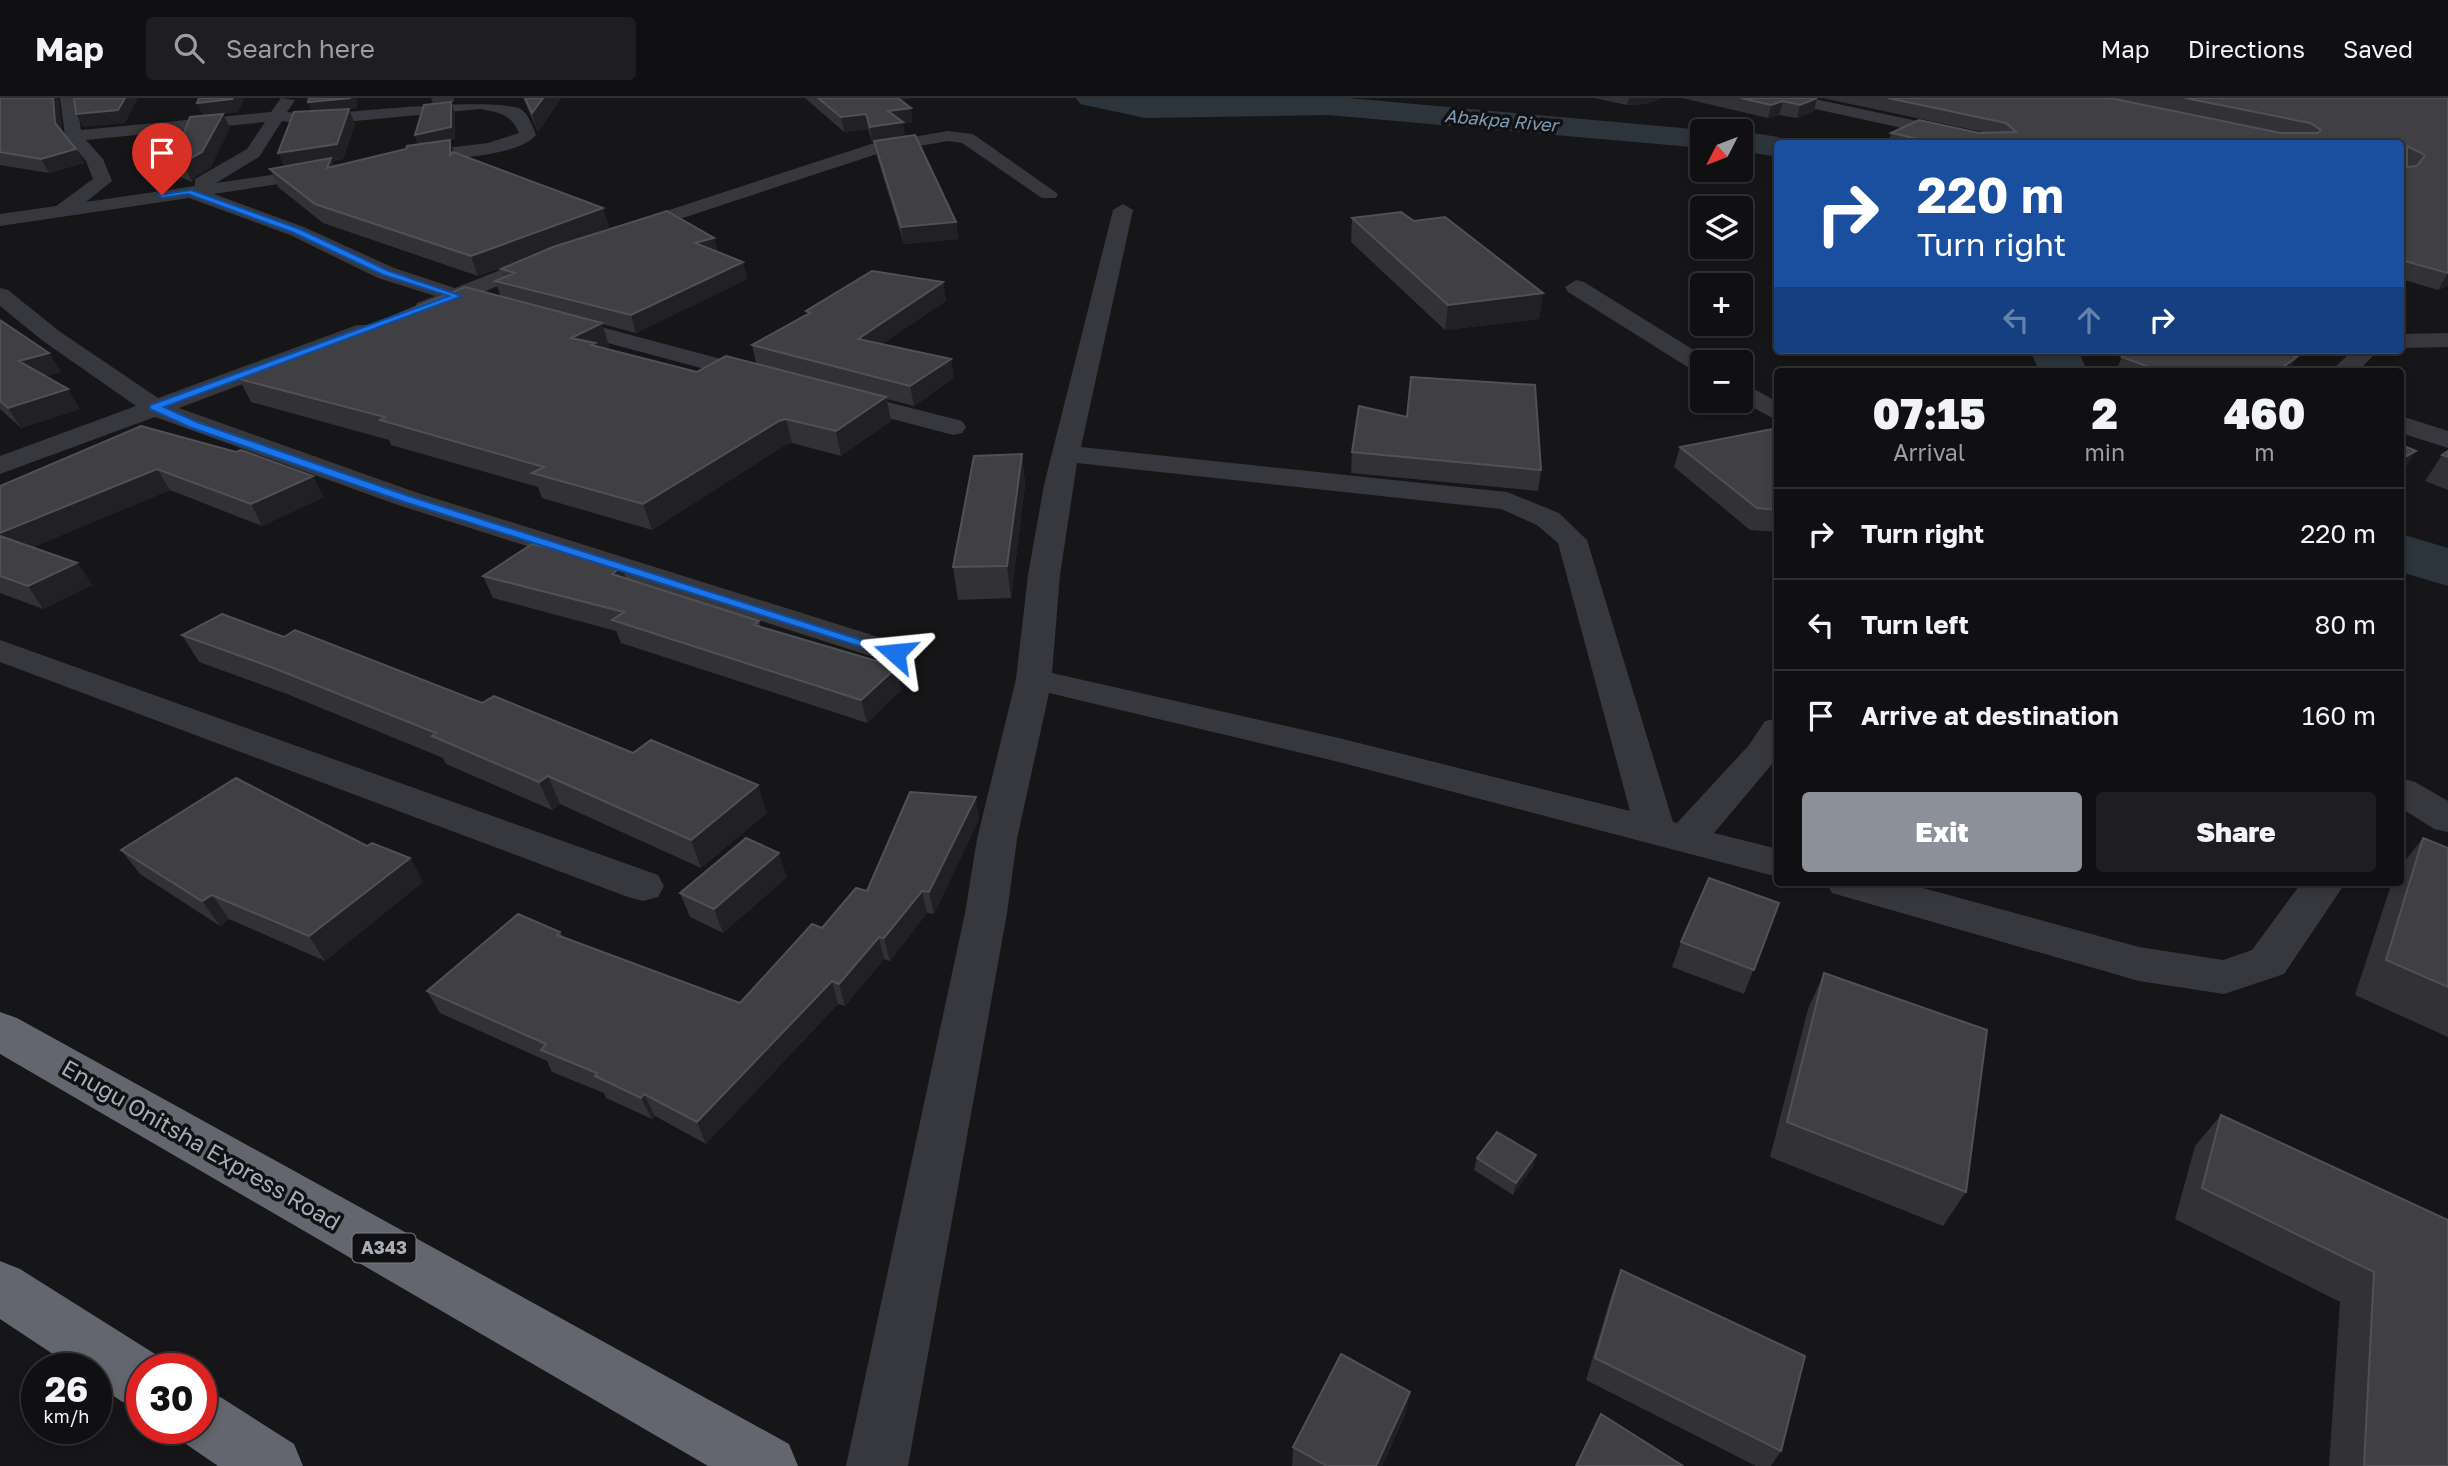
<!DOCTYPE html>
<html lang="en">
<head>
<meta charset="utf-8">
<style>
  body { margin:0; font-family:"Golos Text",sans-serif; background:#1e1e20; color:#f1f3f6; height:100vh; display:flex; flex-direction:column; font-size:26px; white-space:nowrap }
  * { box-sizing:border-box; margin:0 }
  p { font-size:23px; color:#9c9d9f }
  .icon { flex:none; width:38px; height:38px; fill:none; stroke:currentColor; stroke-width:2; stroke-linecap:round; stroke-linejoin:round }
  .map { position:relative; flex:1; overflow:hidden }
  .sheet { position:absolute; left:1774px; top:270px; width:630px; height:518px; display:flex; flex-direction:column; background:#101012; border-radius:7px; box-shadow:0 4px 10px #0003,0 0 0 2px #303032 }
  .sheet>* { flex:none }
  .guide { position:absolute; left:1774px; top:42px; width:630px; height:214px; border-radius:7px; box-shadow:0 4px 10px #0003,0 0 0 2px #303032; background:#1a4fa0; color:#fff; overflow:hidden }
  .needle { width:46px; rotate:228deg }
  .buttons { position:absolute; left:1690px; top:21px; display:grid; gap:14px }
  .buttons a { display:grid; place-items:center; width:63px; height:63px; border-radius:7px; background:#101012; box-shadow:0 4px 10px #0003,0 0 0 2px #303032; font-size:35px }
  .speed { position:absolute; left:21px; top:1255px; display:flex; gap:14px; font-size:35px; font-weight:700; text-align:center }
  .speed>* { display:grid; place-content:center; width:91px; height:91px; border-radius:50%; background:#101012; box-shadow:0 4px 10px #0003,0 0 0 2px #303032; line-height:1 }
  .speed small { font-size:18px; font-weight:400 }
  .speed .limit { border:10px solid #d22; background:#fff; color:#111 }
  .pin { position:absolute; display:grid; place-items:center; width:60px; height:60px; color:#fff; margin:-72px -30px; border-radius:50% 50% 50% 0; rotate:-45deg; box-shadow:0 0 7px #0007 }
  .pin .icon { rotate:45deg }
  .me { position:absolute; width:77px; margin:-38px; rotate:288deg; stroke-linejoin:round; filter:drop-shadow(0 0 5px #0008) }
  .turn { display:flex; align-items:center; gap:24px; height:147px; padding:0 28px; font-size:32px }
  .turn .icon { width:91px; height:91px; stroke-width:2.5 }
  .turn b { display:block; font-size:49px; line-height:60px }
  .lanes { display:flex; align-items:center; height:66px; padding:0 28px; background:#0003; justify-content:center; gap:35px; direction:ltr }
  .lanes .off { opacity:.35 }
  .eta { display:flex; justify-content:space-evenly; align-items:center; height:119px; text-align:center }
  .eta b { font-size:42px; font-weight:800; line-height:49px }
  .button { display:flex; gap:14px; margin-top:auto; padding:14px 28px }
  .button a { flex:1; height:80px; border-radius:7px; background:#8c9099; color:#fff; font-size:28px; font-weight:800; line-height:80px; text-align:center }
  .button a+a { background:#1e1e20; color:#f1f3f6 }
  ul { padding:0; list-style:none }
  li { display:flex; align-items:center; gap:21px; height:91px; padding:0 28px; border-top:2px solid #303032 }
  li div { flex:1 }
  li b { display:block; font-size:26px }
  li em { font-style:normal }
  header { display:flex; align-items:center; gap:42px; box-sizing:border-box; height:98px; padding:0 35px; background:#101012; border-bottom:2px solid #303032 }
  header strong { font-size:33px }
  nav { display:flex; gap:38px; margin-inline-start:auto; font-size:24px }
  .search { width:490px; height:63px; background:#1e1e20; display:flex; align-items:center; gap:18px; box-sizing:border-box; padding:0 24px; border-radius:7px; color:#9c9d9f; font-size:26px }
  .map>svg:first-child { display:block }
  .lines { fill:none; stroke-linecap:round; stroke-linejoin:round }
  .river { fill:#2c353c; fill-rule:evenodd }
  .minor { fill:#37383d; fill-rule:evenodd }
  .highway { fill:#63666e; fill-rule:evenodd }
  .wall { fill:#323236 }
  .shaded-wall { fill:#212124 }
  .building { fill:#3f3f44; stroke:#4f5156; stroke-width:2; fill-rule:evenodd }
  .route { fill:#1a73e8; stroke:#114b97; stroke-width:2 }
  .labels { text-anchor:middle; stroke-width:7; stroke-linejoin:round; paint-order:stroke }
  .far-water-label { font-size:18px; font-style:italic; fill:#7f9bb3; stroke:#111113 }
  .shield { fill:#111113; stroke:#7b7e86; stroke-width:2 }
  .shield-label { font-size:18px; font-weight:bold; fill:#a8adb8 }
  .near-street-label { font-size:23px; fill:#a8adb8; stroke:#111113 }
</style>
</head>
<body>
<header>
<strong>Map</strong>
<div class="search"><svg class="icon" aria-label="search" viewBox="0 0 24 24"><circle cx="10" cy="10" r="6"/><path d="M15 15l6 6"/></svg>Search here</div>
<nav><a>Map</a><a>Directions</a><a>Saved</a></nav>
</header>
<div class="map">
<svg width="2448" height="1368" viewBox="0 0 2448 1368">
  <rect width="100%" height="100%" fill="#161618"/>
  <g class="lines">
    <path class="river" d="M 1076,0 L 1348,0 L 1715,33 L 1703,33 L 1703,50 L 1328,17 L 1145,20 L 1080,6 Z
      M 1740,33 L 1741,33 L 1778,39 L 1792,46 L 1778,46 L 1778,59 L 1741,53 Z
      M 2030,252 L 2078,252 L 2087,273 L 2039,273 Z
      M 2401,436 L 2448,450 L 2448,488 L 2401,474 Z"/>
    <path class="minor" d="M 60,0 L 76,0 L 81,32 L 271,14 L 281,0 L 295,2 L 287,14 L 314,17 C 359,13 483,0 519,10 C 529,16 532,27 536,37 C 516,61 433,61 402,65 L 396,64 L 393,60 L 396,56 L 488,45 L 519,35 C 511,16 500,15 480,11 L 314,27 L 282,23 L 259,59 L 216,85 L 325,69 L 331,70 L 334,74 L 331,78 L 214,96 L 304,129 L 394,170 L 455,190 L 544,155 L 558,155 L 561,159 L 558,163 L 474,198 L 472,205 L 457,205 L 425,217 L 414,210 L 417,205 L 435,198 L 378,180 L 290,137 L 189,100 L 0,128 L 0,116 L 56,108 L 93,81 L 86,63 L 65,38 ZM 265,24 L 247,51 L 195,81 L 195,88 L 86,104 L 112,83 L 103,61 L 86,42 Z
      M 1780,0 L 1810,0 L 2001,41 L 2009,46 L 1975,46 L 1788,5 Z
      M 948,33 L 973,36 L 1058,96 L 1056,100 L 1042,100 L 962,45 L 948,43 L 880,55 L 631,137 L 624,139 L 614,133 L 617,129 L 871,46 Z
      M 1123,106 L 1133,112 L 1081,349 L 1507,394 L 1559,415 L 1587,442 L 1673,724 L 1677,725 L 1749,647 L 1765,623 L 1778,620 L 1778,659 L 1714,735 L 1778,751 L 1778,779 L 1339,664 L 1049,595 L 1017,741 L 1007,815 L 908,1368 L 846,1368 L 965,815 L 977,741 L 1016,581 L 1028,477 L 1044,387 L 1113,112 ZM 1077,365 L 1501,411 L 1537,427 L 1558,445 L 1630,713 L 1339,640 L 1052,575 L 1060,477 Z
      M 1576,182 L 1584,184 L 1713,264 L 1703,264 L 1703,275 L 1694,273 L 1568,194 L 1565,189 Z
      M 0,190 L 8,192 L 59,233 L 158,300 L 357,227 L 373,227 L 377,232 L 373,237 L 179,310 L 415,394 L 907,548 L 912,555 L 907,562 L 895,565 L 883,562 L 395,406 L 155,319 L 0,376 L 0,358 L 136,308 L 43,243 L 0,208 Z
      M 556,217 L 770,274 L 773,279 L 770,284 L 761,286 L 548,229 L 544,224 L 548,219 Z
      M 2448,235 L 2448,249 L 2401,250 L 2401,236 Z
      M 2353,252 L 2379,252 L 2358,273 L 2331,273 Z
      M 1741,284 L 1778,304 L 1778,323 L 1741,303 Z
      M 837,291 L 962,323 L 966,329 L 962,335 L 953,337 L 828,304 L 824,299 L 828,294 Z
      M 2401,318 L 2448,333 L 2448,350 L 2401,335 Z
      M 0,542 L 658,777 L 664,788 L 658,799 L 643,803 L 628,799 L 0,564 Z
      M 2401,680 L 2415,684 L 2448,703 L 2448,734 L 2434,731 L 2401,710 Z
      M 1826,784 L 1901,784 L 2139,849 L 2223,862 L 2252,852 L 2302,784 L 2346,784 L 2284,876 L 2224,896 L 2139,883 L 1832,795 Z"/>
    <path class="highway" d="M 0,914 L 17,920 L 789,1346 L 798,1368 L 708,1368 L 0,956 Z
      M 0,1163 L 20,1171 L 163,1261 L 166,1270 L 142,1270 L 142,1311 L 121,1303 L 96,1286 L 96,1270 L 74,1270 L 0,1221 Z
      M 201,1291 L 222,1300 L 294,1346 L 303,1368 L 218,1368 L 180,1342 L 175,1330 L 201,1330 Z"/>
  </g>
  <path class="wall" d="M 0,0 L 58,0 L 62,33 L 76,51 L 84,65 L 49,75 L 0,67 Z
    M 431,0 L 454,0 L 454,4 L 433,5 Z
    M 523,0 L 561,0 L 538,34 Z
    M 805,0 L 913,0 L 901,2 L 913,24 L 903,26 L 905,39 L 956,124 L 958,141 L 904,146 L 877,59 L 874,43 L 872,44 L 868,31 L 844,34 Z
    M 1594,0 L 1662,0 L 1646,6 L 1627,7 Z
    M 1682,0 L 1817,0 L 1814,13 L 1797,20 L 1779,17 L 1768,20 Z
    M 1822,0 L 2110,0 L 2281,35 L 2284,35 L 2113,0 L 2448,0 L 2448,188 L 2438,192 L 2401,181 L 2401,46 L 1888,46 L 1891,35 L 1983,34 Z
    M 308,4 L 357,10 L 346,11 L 355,26 L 343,61 L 332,63 L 334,68 L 406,51 L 418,46 L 415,37 L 455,16 L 455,41 L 450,42 L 454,55 L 603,110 L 609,129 L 575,142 L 714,140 L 718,154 L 743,164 L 747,181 L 636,235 L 602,226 L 609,248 L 604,251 L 697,274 L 756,265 L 752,247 L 807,217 L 806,213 L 943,184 L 946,203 L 882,246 L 951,261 L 954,280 L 914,308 L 887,301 L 891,323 L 841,358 L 792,345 L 785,347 L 652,432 L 542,400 L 538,389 L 391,347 L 389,342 L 251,304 L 239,281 L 501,199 L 495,183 L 504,179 L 501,171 L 526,161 L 478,178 L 323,125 L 278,89 L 270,71 L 284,68 L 312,13 Z
    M 238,14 L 223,16 L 230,30 L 210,70 L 194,79 L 192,84 L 180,79 L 173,63 L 203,18 Z
    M 1352,120 L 1414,123 L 1543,195 L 1539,221 L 1445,232 L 1351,144 Z
    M 0,222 L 49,255 L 61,274 L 46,278 L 80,311 L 21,330 L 0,311 Z
    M 2122,259 L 2297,259 L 2289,273 L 2116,273 Z
    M 1407,319 L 1541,372 L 1538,393 L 1351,375 L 1352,354 Z
    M 141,328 L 324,399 L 262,428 L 170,392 L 33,449 L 77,465 L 92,487 L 43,511 L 0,495 L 0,388 Z
    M 1778,330 L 1778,434 L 1750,432 L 1674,369 L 1680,349 Z
    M 2448,353 L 2448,392 L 2425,383 L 2442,357 Z
    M 1022,356 L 1025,387 L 1011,500 L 958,502 L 953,469 Z
    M 622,468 L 626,480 L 759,523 L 761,529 L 901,592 L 867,625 L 621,545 L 616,533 L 493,500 L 483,478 Z
    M 182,537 L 767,715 L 701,770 L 560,706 L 552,712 L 446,666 L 443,660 L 287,596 L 199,564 Z
    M 979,721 L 934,816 L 927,815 L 890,863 L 884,861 L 845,908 L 838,906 L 706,1046 L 655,1018 L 652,1021 L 606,1000 L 604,995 L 552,974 L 547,963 L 440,915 L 427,893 L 560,834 L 563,839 L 740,905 L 822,830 L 867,793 Z
    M 2423,740 L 2448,750 L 2448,939 L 2355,897 L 2392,784 L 2401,784 L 2401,768 Z
    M 121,752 L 410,760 L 423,784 L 325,863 L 229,821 L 220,828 L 140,776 Z
    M 787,779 L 723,835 L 690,819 L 680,795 Z
    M 1779,805 L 1744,896 L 1672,869 L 1681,844 Z
    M 1824,875 L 1966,1094 L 1943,1128 L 1770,1059 L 1808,911 Z
    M 2221,1017 L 2448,1122 L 2448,1368 L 2329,1368 L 2340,1204 L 2175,1121 L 2195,1048 Z
    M 1477,1060 L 1533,1069 L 1513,1097 L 1474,1072 Z
    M 1621,1172 L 1781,1353 L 1771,1368 L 1756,1368 L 1586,1282 L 1612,1195 Z
    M 1406,1315 L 1382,1368 L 1292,1368 L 1293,1349 Z"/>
  <path class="shaded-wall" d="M 53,0 L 58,0 L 62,38 L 55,25 Z
    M 125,0 L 138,0 L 125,25 L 83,29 L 76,16 Z
    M 233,0 L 245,0 L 238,14 L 223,16 L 230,30 L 210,70 L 194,79 L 192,84 L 184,68 L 203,18 L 197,5 Z
    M 351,0 L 357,0 L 357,10 L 313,14 L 308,4 Z
    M 543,0 L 561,0 L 538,34 L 532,15 Z
    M 887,0 L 913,0 L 888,5 Z
    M 1629,0 L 1662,0 L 1646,6 L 1627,7 Z
    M 1817,0 L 1814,13 L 1797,20 L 1800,7 Z
    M 1783,3 L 1779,17 L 1768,20 L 1771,7 Z
    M 451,4 L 455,16 L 455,41 L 450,42 L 456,59 L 419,49 L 415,37 Z
    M 911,10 L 913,24 L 903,26 L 905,39 L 872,44 L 870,29 L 888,13 Z
    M 349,11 L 355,26 L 343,61 L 332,63 L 338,78 L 285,71 L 278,55 Z
    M 866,16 L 868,31 L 844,34 L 841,19 Z
    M 76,51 L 84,65 L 49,75 L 41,61 Z
    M 603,110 L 609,129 L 478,178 L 471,158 Z
    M 956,124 L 958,141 L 904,146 L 901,129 Z
    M 714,140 L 718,156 L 695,145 Z
    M 743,164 L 747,181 L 636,235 L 631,217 Z
    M 2448,175 L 2448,188 L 2438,192 Z
    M 943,184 L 946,203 L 862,260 L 858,241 Z
    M 1543,195 L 1539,221 L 1445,232 L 1448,207 Z
    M 602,225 L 609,248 L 597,254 L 571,240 Z
    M 49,255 L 61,274 L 31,283 L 19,263 Z
    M 2297,259 L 2289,273 L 2277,273 Z
    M 951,261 L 954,280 L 914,308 L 910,288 Z
    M 68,291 L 80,311 L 21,330 L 8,310 Z
    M 886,299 L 891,323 L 841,358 L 836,333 Z
    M 786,321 L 792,345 L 785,347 L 652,432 L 643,406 L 779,323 Z
    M 2416,353 L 2403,374 L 2401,374 L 2401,361 Z
    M 1022,356 L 1025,387 L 1011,500 L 1007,468 Z
    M 157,371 L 170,392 L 11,458 L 0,442 L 0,435 Z
    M 313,378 L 324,399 L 262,428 L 251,406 Z
    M 77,465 L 92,487 L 43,511 L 28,488 Z
    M 622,468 L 629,491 L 612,476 Z
    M 897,569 L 901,592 L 867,625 L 861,602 Z
    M 548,678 L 560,706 L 552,712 L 539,684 Z
    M 758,687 L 767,715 L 701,770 L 691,742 Z
    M 976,699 L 979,721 L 934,816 L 929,794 Z
    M 779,755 L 787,779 L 723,835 L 714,811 Z
    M 410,760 L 423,784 L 325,863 L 309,838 Z
    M 922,793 L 927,815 L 890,863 L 884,840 Z
    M 212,797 L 229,821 L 220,828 L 202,803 Z
    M 879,839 L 884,861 L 845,908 L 839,886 Z
    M 832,883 L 838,906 L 706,1046 L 697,1024 Z
    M 644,996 L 655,1018 L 652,1021 L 641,1000 Z
    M 1536,1057 L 1533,1069 L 1513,1097 L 1516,1085 Z
    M 1410,1294 L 1406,1315 L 1382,1368 L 1376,1368 Z"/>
  <path class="building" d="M 0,0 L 53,0 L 55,25 L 76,51 L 41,61 L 0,54 Z
    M 74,0 L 125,0 L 118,12 L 76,16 Z
    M 199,0 L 233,0 L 232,1 L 197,5 Z
    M 309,0 L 351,0 L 308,4 Z
    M 525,0 L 543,0 L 532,15 Z
    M 818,0 L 898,0 L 911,10 L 888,13 L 903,24 L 870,29 L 866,16 L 841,19 Z
    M 1741,0 L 1817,0 L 1800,7 L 1783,3 L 1771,7 Z
    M 1888,0 L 2110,0 L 2281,35 L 2318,35 L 2321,32 L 2310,25 L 2185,0 L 2448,0 L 2448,175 L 2401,162 L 2401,46 L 1940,46 L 1891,35 L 1919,22 L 1979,35 L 2016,34 L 2006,25 ZM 2407,48 L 2425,57 L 2417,68 L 2407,69 Z
    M 451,4 L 451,29 L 415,37 L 424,7 Z
    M 349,11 L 337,46 L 278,55 L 294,14 Z
    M 223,16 L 202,54 L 186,63 L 184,68 L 173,63 L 190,19 Z
    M 915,37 L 956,124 L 901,129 L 874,43 Z
    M 450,42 L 450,58 L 453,54 L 603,110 L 471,158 L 315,106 L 270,71 L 331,60 L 327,70 L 406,51 L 407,48 Z
    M 667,113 L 714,140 L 695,145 L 743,164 L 631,217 L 495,183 L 515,175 L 501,171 L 553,149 Z
    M 1401,114 L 1414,123 L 1445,119 L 1543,195 L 1448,207 L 1352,120 Z
    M 872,173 L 943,184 L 858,241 L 951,261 L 910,288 L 752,247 L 810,215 L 806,213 Z
    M 465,189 L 602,225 L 571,240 L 595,245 L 591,247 L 697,274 L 726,258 L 886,299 L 836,333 L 786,321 L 779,323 L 643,406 L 532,375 L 544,369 L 380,322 L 385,319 L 239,281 Z
    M 0,222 L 49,255 L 19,263 L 68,291 L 8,310 L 0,303 Z
    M 2142,252 L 2272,252 L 2297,259 L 2277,273 L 2160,273 L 2122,259 Z
    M 1411,279 L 1535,287 L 1541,372 L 1352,354 L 1359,308 L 1407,319 Z
    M 141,328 L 236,354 L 241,352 L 313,378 L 251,406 L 157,371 L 0,435 L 0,388 Z
    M 1778,330 L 1778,412 L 1757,410 L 1680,349 Z
    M 2401,347 L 2416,353 L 2401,361 Z
    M 2448,353 L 2448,359 L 2442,357 Z
    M 1022,356 L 1007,468 L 953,469 L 974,358 Z
    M 0,438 L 77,465 L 28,488 L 0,478 Z
    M 532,446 L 622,468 L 612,476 L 759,523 L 754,527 L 897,569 L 861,602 L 612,522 L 624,514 L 483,478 Z
    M 222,516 L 284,539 L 295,532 L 482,605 L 494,598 L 633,655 L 651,642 L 758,687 L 691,742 L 548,678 L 539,684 L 432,638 L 436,635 L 271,569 L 182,537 Z
    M 236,680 L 367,748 L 372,745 L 410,760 L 309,838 L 212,797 L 202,803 L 121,752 Z
    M 910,694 L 976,699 L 929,794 L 922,793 L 884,840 L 879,839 L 839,886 L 832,883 L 697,1024 L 644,996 L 641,1000 L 595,978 L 597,975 L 541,952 L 546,946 L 427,893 L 518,816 L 560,834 L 557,837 L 740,905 L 812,826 L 822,830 L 856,790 L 867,793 Z
    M 746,740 L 779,755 L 714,811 L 680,795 Z
    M 2423,740 L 2448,750 L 2448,889 L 2386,862 Z
    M 1709,780 L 1779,805 L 1754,872 L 1681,844 Z
    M 1824,875 L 1987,932 L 1966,1094 L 1787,1024 Z
    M 2221,1017 L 2448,1122 L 2448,1368 L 2364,1368 L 2374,1174 L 2202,1090 Z
    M 1497,1034 L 1536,1057 L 1516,1085 L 1477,1060 Z
    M 1621,1172 L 1805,1258 L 1781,1353 L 1595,1260 Z
    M 1341,1256 L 1410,1294 L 1376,1368 L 1327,1368 L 1293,1349 Z
    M 1601,1316 L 1683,1368 L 1576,1368 Z"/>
  <path class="route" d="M 191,92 L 300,131 L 389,173 L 462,198 L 164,309 L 197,324 L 409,398 L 902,555 L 890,558 L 401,403 L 189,329 L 150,311 L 150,307 L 449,198 L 383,177 L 294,135 L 188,96 L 162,100 L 158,97 Z"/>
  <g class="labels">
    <g class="far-water-label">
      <text transform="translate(1501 23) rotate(5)" y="6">Abakpa River</text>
    </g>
    <rect class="shield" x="352.5" y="1135.5" width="63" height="29" rx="5"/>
    <g class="shield-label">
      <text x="384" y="1156">A343</text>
    </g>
    <g class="near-street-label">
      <text transform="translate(201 1047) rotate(30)" y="8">Enugu Onitsha Express Road</text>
    </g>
  </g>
</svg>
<div class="buttons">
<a><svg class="needle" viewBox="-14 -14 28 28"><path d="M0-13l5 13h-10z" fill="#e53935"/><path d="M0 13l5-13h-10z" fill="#9c9d9f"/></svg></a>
<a><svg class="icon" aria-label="layers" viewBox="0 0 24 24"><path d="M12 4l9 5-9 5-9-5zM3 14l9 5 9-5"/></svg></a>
<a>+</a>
<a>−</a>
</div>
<div class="speed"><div>26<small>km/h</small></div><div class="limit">30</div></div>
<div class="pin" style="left:162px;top:97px;background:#d93025"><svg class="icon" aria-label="arrive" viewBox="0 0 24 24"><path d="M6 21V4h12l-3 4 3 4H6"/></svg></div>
<svg class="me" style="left:895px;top:555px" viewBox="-20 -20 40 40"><path d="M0-17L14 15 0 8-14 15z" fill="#1a73e8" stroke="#fff" stroke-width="4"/></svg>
<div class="guide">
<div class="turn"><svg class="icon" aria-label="right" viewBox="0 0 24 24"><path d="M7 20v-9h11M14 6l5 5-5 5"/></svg><div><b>220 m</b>Turn right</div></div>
<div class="lanes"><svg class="icon off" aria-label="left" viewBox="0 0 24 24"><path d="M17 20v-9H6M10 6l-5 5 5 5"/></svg><svg class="icon off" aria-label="ahead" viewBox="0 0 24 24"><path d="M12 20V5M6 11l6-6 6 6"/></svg><svg class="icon" aria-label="right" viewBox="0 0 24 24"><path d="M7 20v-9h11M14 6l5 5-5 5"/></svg></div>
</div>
<section class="sheet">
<div class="eta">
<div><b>07:15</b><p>Arrival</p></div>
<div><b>2</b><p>min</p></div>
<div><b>460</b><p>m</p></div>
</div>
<ul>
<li><svg class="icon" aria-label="right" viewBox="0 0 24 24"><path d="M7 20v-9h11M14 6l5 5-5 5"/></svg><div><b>Turn right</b></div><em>220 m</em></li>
<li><svg class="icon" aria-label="left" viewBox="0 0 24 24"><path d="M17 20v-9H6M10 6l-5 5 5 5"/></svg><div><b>Turn left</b></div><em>80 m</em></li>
<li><svg class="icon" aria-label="arrive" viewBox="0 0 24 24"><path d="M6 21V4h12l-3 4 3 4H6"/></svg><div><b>Arrive at destination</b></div><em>160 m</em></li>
</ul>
<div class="button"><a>Exit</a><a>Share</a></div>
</section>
</div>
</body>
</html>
